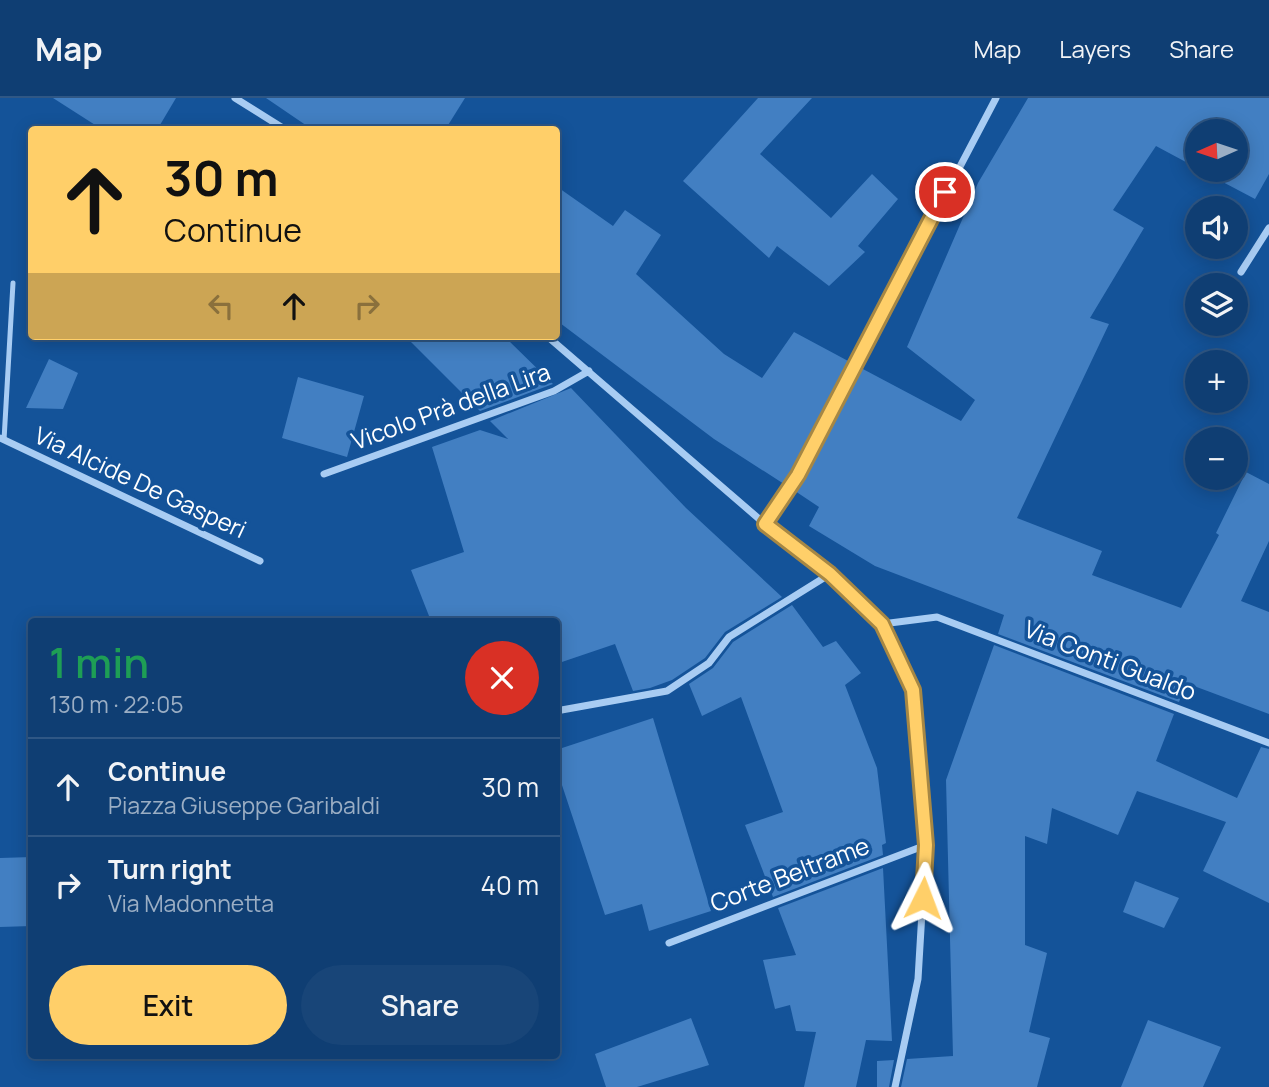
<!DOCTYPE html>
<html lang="en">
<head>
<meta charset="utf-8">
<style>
  body { margin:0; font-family:Manrope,sans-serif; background:#184578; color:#f1f3f6; height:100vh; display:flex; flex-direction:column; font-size:26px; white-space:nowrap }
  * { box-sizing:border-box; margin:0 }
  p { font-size:23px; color:#9baec4 }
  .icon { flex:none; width:38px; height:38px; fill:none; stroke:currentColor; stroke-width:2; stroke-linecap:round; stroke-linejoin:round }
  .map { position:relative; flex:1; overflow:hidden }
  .drawer { position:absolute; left:28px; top:520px; width:532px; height:441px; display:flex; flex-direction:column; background:#0f3e73; border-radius:7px; box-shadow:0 4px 18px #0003,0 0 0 2px #2f5785 }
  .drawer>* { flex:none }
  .hud { position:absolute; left:28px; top:28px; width:532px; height:214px; border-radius:7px; box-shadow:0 4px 18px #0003,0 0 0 2px #2f5785; background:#ffcf69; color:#111; overflow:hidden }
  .needle { width:46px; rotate:267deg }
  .controls { position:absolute; left:1185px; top:21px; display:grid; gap:14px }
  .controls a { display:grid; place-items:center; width:63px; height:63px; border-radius:50%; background:#0f3e73; box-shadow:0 4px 18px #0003,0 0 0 2px #2f5785; font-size:35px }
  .pin { position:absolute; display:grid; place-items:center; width:60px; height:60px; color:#fff; margin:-30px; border:4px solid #fff; border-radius:50%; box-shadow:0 2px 7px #0007 }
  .me { position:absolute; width:77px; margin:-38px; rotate:3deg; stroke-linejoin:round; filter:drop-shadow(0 0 5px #0008) }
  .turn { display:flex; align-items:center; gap:24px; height:147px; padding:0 21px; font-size:32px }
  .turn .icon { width:91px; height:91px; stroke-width:2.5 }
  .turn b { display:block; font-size:49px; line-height:60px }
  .lanes { display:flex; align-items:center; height:66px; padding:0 21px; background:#0003; justify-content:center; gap:35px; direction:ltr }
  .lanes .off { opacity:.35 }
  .round { display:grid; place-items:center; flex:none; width:74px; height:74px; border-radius:37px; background:#184578 }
  .overview { display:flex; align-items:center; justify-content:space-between; height:119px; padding:0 21px }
  h1 { font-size:42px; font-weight:600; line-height:52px; color:#1e9e55 }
  .action { display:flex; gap:14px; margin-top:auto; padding:14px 21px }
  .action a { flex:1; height:80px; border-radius:42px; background:#ffcf69; color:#111; font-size:28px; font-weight:600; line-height:80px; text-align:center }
  .action a+a { background:#184578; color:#f1f3f6 }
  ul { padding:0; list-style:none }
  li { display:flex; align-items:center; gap:21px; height:98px; padding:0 21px; border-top:2px solid #2f5785 }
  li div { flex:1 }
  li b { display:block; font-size:26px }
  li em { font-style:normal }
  header { display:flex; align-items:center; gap:42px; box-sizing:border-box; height:98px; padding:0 35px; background:#0f3e73; border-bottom:2px solid #2f5785 }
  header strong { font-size:33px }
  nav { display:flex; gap:38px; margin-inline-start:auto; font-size:24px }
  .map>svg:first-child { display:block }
  .building { fill:#427fc2 }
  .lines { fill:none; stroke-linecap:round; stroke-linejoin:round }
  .service { stroke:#a8ccf3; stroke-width:5 }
  .minor { stroke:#a8ccf3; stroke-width:7 }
  .route-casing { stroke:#a68744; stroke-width:18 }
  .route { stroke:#ffcf69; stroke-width:12 }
  .labels { text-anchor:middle; stroke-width:7; stroke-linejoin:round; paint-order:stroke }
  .street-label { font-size:24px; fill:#fff; stroke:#145399 }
</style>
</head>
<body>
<header>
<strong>Map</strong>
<nav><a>Map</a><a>Layers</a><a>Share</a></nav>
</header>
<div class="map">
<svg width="1269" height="989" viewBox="0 0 1269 989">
  <rect width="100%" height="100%" fill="#145399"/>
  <path class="building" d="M 53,0 L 176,0 L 157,32 L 103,32 Z
    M 266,0 L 465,0 L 445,32 L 313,32 Z
    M 758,0 L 812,0 L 760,56 L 831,120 L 872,76 L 898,101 L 858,148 L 865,154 L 829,188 L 777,148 L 769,160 L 683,83 Z
    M 1028,0 L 1269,0 L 1269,76 L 1255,101 L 1200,72 L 1236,72 L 1236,33 L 1197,33 L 1197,70 L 1156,48 L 1113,112 L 1144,130 L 1090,220 L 1109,226 L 1017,420 L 1102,453 L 1092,477 L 1181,510 L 1219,437 L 1216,435 L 1246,374 L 1269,386 L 1269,443 L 1241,503 L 1269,514 L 1269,616 L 1186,585 L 1179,604 L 998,536 L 1004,517 L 875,468 L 809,428 L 819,409 L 795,393 L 861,270 L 961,323 L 975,302 L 907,249 L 978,85 Z
    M 556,88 L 613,128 L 625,112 L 661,137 L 636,176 L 724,256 L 762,280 L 794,234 L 850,264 L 784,386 L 714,341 L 556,222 Z
    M 405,238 L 504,238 L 553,286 L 480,313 Z
    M 49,261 L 78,275 L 63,311 L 26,310 Z
    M 298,279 L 364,298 L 347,359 L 282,340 Z
    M 571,290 L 686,410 L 782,499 L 725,534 L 705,560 L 672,582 L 650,590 L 633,593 L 615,546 L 556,566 L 556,523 L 431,523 L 411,472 L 464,454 L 432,349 L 480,332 L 508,341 L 490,323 Z
    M 792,507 L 823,549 L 836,543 L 861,575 L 845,587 L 877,670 L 886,745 L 882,747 L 883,757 L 773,799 L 745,727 L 783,714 L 741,599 L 702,618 L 689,586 L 713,570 L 733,544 Z
    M 994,547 L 1174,616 L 1156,663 L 1237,700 L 1261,649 L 1269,651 L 1269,805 L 1203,773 L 1226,724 L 1137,693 L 1118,737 L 1052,710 L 1047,746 L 1025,738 L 1025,847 L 1047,855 L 1029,934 L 1050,940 L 1037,989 L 901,989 L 907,961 L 953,958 L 946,682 Z
    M 653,620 L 711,813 L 649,833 L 642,806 L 605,817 L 556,669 L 556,652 Z
    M 32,759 L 32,828 L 0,829 L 0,760 Z
    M 883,770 L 892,943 L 866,942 L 856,989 L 804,989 L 816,934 L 796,933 L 790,907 L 775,911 L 763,862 L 796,857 L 778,810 Z
    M 1135,783 L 1179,800 L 1164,830 L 1123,814 Z
    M 691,920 L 709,967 L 637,989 L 606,989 L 595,956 Z
    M 1148,922 L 1221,949 L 1203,989 L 1121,989 Z
    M 894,962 L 889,989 L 877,989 L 877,963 Z"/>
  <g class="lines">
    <path class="service" d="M 4,342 L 13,185"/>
    <path class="minor" d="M 235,0 L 286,32
      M 1241,174 L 1269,130
      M 547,238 L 765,426 L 830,476 L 882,526 L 913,592 L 919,639 L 926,747 L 918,881 L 895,989
      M 0,340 L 260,463
      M 324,376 L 554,293 L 589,273
      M 765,426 L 798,377 L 996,0
      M 882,526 L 937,519 L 1269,645
      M 556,613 L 667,593 L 709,565 L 729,539 L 830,476
      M 669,845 L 926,747"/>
  </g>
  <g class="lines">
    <g class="route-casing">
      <path id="route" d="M 923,800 L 926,747 L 913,592 L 882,526 L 830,476 L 765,426 L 798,377 L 945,94"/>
    </g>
    <use href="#route" class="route"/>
  </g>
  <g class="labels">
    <g class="street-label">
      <text transform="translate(451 309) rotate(-20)" y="8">Vicolo Prà della Lira</text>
      <text transform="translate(140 385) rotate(25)" y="8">Via Alcide De Gasperi</text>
      <text transform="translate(1110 563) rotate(21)" y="8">Via Conti Gualdo</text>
      <text transform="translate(790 777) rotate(-21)" y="8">Corte Beltrame</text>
    </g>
  </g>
</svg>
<div class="controls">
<a><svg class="needle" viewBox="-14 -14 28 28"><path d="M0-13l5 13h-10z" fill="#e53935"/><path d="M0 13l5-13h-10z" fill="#9baec4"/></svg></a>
<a><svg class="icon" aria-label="sound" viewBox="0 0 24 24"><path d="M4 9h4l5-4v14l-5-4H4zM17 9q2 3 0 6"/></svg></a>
<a><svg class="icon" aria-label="layers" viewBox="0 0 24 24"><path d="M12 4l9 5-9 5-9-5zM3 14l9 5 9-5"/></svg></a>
<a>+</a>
<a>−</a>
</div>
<div class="pin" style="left:945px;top:94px;background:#d93025"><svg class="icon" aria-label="arrive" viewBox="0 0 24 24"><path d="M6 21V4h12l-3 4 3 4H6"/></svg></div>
<svg class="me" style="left:923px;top:800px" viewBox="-20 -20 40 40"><path d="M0-17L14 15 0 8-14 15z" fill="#ffcf69" stroke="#fff" stroke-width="4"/></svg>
<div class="hud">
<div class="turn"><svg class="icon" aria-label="ahead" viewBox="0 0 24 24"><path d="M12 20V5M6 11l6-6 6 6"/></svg><div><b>30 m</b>Continue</div></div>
<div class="lanes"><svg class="icon off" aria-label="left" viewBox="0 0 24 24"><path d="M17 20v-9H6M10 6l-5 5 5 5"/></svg><svg class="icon" aria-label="ahead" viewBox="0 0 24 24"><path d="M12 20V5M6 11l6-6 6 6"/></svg><svg class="icon off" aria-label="right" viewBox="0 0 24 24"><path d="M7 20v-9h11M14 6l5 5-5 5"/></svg></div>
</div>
<section class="drawer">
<div class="overview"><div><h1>1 min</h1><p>130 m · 22:05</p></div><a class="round" style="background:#d93025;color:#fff"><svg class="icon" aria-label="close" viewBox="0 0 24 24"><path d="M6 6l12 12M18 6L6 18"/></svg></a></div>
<ul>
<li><svg class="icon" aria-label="ahead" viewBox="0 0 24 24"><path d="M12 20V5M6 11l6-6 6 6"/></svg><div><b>Continue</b><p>Piazza Giuseppe Garibaldi</p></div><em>30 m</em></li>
<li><svg class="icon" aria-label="right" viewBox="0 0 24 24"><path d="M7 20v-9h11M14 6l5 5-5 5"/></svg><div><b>Turn right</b><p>Via Madonnetta</p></div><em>40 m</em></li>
</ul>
<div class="action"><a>Exit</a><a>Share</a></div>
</section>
</div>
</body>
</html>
